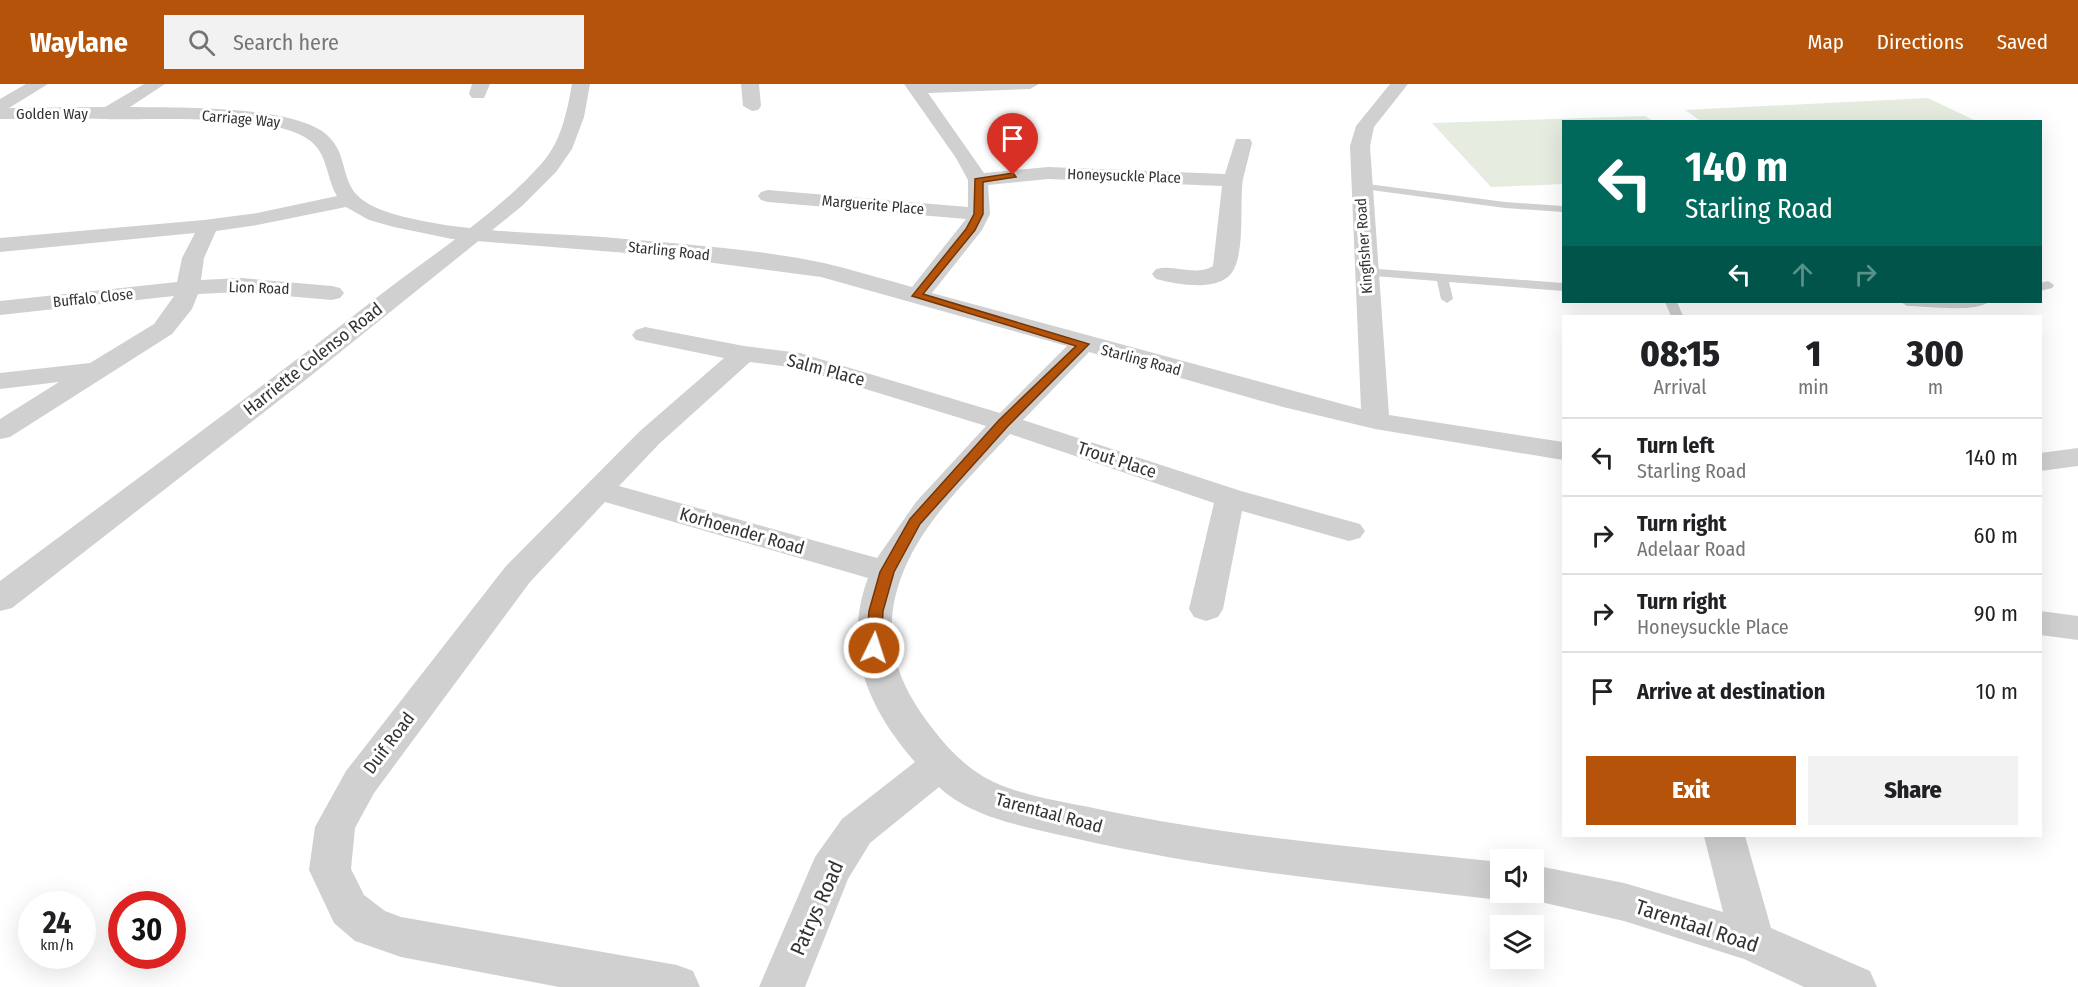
<!DOCTYPE html>
<html lang="en">
<head>
<meta charset="utf-8">
<style>
  body { margin:0; font-family:"Fira Sans Condensed",sans-serif; background:#f2f2f2; color:#202124; height:100vh; display:flex; flex-direction:column; font-size:22px; white-space:nowrap }
  * { box-sizing:border-box; margin:0 }
  p { font-size:20px; color:#757577 }
  .icon { flex:none; width:33px; height:33px; fill:none; stroke:currentColor; stroke-width:2; stroke-linecap:round; stroke-linejoin:round }
  .map { position:relative; flex:1; overflow:hidden }
  .details { position:absolute; left:1562px; top:231px; width:480px; height:522px; display:flex; flex-direction:column; background:#fff; border-radius:0px; box-shadow:0 6px 24px #0002 }
  .details>* { flex:none }
  .hud { position:absolute; left:1562px; top:36px; width:480px; height:183px; border-radius:0px; box-shadow:0 6px 24px #0002; background:#00695c; color:#fff; overflow:hidden }
  .tools { position:absolute; left:1490px; top:765px; display:grid; gap:12px }
  .tools a { display:grid; place-items:center; width:54px; height:54px; border-radius:0px; background:#fff; box-shadow:0 6px 24px #0002; font-size:30px }
  .speed { position:absolute; left:18px; top:807px; display:flex; gap:12px; font-size:30px; font-weight:700; text-align:center }
  .speed>* { display:grid; place-content:center; width:78px; height:78px; border-radius:50%; background:#fff; box-shadow:0 6px 24px #0002; line-height:1 }
  .speed small { font-size:15px; font-weight:400 }
  .speed .limit { border:9px solid #d22; background:#fff; color:#111 }
  .pin { position:absolute; display:grid; place-items:center; width:51px; height:51px; color:#fff; margin:-62px -26px; border-radius:50% 50% 50% 0; rotate:-45deg; box-shadow:0 0 6px #0007 }
  .pin .icon { rotate:45deg }
  .me { position:absolute; width:66px; margin:-33px; rotate:4deg; stroke-linejoin:round; filter:drop-shadow(0 0 4px #0008) }
  .turn { display:flex; align-items:center; gap:21px; height:126px; padding:0 24px; font-size:27px }
  .turn .icon { width:78px; height:78px; stroke-width:2.5 }
  .turn b { display:block; font-size:42px; line-height:51px }
  .lanes { display:flex; align-items:center; height:57px; padding:0 24px; background:#0003; justify-content:center; gap:30px; direction:ltr }
  .lanes .off { opacity:.35 }
  .eta { display:flex; justify-content:space-evenly; align-items:center; height:102px; text-align:center }
  .eta b { font-size:36px; font-weight:800; line-height:42px }
  .cta { display:flex; gap:12px; margin-top:auto; padding:12px 24px }
  .cta a { flex:1; height:69px; border-radius:0px; background:#b45309; color:#fff; font-size:24px; font-weight:800; line-height:69px; text-align:center }
  .cta a+a { background:#f2f2f2; color:#202124 }
  ul { padding:0; list-style:none }
  li { display:flex; align-items:center; gap:18px; height:78px; padding:0 24px; border-top:2px solid #e0e0e0 }
  li div { flex:1 }
  li b { display:block; font-size:22px }
  li em { font-style:normal }
  header { display:flex; align-items:center; gap:36px; box-sizing:border-box; height:84px; padding:0 30px; background:#b45309; color:#fff }
  header strong { font-size:28px }
  nav { display:flex; gap:33px; margin-inline-start:auto; font-size:21px }
  .search { width:420px; height:54px; background:#f2f2f2; display:flex; align-items:center; gap:15px; box-sizing:border-box; padding:0 21px; border-radius:0px; color:#757577; font-size:22px }
  .map>svg:first-child { display:block }
  .green { fill:#e6ecdf }
  .lines { fill:none; stroke-linecap:round; stroke-linejoin:round }
  .service { fill:#d0d0d0; fill-rule:evenodd }
  .minor { fill:#d0d0d0; fill-rule:evenodd }
  .tertiary { fill:#d0d0d0; fill-rule:evenodd }
  .route { fill:#b45309; stroke:#753606; stroke-width:1.5 }
  .labels { text-anchor:middle; stroke-width:6; stroke-linejoin:round; paint-order:stroke }
  .far-street-label { font-size:15px; fill:#333; stroke:#fff }
  .street-label { font-size:18px; fill:#333; stroke:#fff }
  .near-street-label { font-size:21px; fill:#333; stroke:#fff }
</style>
</head>
<body>
<header>
<strong>Waylane</strong>
<div class="search"><svg class="icon" aria-label="search" viewBox="0 0 24 24"><circle cx="10" cy="10" r="6"/><path d="M15 15l6 6"/></svg>Search here</div>
<nav><a>Map</a><a>Directions</a><a>Saved</a></nav>
</header>
<div class="map">
<svg width="2078" height="903" viewBox="0 0 2078 903">
  <rect width="100%" height="100%" fill="#fff"/>
  <path class="green" d="M 1928,14 L 1976,37 L 1702,38 L 1685,26 Z
    M 1645,32 L 1653,37 L 1563,38 L 1563,100 L 1491,103 L 1432,39 Z"/>
  <g class="lines">
    <path class="service" d="M 1360,99 L 1505,118 L 1563,122 L 1563,128 L 1505,124 L 1356,104 L 1356,100 Z
      M 1365,184 L 1563,199 L 1563,207 L 1449,198 L 1453,215 L 1447,219 L 1441,215 L 1437,197 L 1361,191 L 1361,185 Z
      M 2048,197 L 2054,201 L 2052,204 L 2040,207 L 2040,199 Z
      M 1665,218 L 1677,218 L 1683,232 L 1671,232 Z
      M 1901,218 L 1988,218 C 1976,229 1925,222 1907,222 Z"/>
    <path class="minor" d="M 26,0 L 48,0 L 9,24 L 105,23 L 144,0 L 165,0 L 130,23 C 178,24 282,21 322,47 C 348,65 340,92 356,110 C 369,124 392,130 409,134 C 472,149 539,148 603,153 C 676,160 752,164 824,179 C 853,186 883,195 912,203 L 966,135 L 768,118 L 761,116 L 758,112 L 761,108 L 768,106 L 968,123 L 968,96 L 956,74 L 904,0 L 1039,0 L 1030,5 L 928,9 L 984,89 L 1048,83 L 1225,90 L 1236,55 L 1250,55 L 1252,59 C 1249,71 1246,83 1243,95 C 1239,119 1247,177 1228,193 C 1210,207 1176,200 1156,195 L 1152,190 L 1156,185 C 1175,180 1196,193 1213,182 L 1222,102 L 1048,95 L 988,101 L 990,130 L 982,146 L 932,209 L 1361,325 L 1350,62 L 1356,42 L 1390,0 L 1408,0 L 1374,43 L 1370,62 L 1389,331 L 1563,358 L 1563,376 L 1375,345 L 1283,323 L 1089,268 L 1023,336 L 1241,407 L 1360,440 L 1365,447 L 1360,454 L 1349,457 L 1242,427 L 1223,525 L 1218,533 L 1206,537 L 1194,533 L 1189,525 L 1214,419 L 1010,350 C 975,388 932,428 909,475 C 878,539 890,591 933,645 C 947,664 964,681 984,693 C 1018,712 1061,717 1098,725 C 1230,753 1365,764 1500,778 L 1500,808 L 1533,808 L 1533,781 L 1624,799 L 1723,828 L 1704,752 L 1745,752 L 1771,844 L 1870,887 L 1877,903 L 1804,903 L 1744,875 L 1624,837 L 1518,813 L 1516,809 L 1500,816 C 1355,799 1211,786 1069,753 C 1027,743 971,734 939,703 L 870,759 L 848,795 L 805,903 L 759,903 L 815,773 L 842,735 L 915,678 C 867,623 842,564 868,494 L 605,418 L 530,498 L 374,709 L 355,744 L 351,785 L 364,811 L 385,827 L 401,833 L 677,881 L 693,887 L 700,903 L 559,903 L 401,873 L 355,857 L 334,839 L 309,786 L 315,743 L 346,687 L 506,482 L 640,347 L 724,274 L 636,256 L 632,251 L 636,246 L 645,243 L 744,262 L 800,269 L 1000,329 L 1067,262 L 821,193 L 652,171 L 452,155 L 394,143 L 369,136 L 346,123 L 257,141 L 216,147 L 204,174 L 201,196 L 241,194 L 332,202 L 340,204 L 344,209 L 340,214 L 332,216 L 241,208 L 198,210 L 192,225 L 172,250 L 10,353 L 0,355 L 0,335 L 59,298 L 0,305 L 0,289 L 90,279 L 154,240 L 174,212 L 0,231 L 0,217 L 177,198 L 182,174 L 195,149 L 0,168 L 0,154 L 204,136 L 257,129 L 337,112 C 326,94 328,69 309,56 C 271,28 154,37 105,35 C 71,34 35,35 0,35 L 0,15 ZM 750,278 L 797,284 L 986,342 L 916,418 L 877,474 L 619,402 L 660,359 Z
      M 472,0 L 490,0 L 484,14 L 472,14 L 469,10 Z
      M 741,0 L 759,0 L 761,22 L 758,26 L 752,27 L 743,22 Z
      M 2078,364 L 2078,382 L 2040,387 L 2040,369 Z
      M 2040,527 L 2078,532 L 2078,556 L 2040,551 Z"/>
    <path class="tertiary" d="M 572,0 L 590,0 L 584,33 L 572,65 L 556,88 L 522,122 L 308,294 L 12,524 L 0,527 L 0,497 C 127,402 255,309 380,211 C 434,169 496,131 542,79 C 561,58 567,28 572,0 Z"/>
  </g>
  <path class="route" d="M 1013,89 L 1016,93 L 983,98 L 983,130 L 975,146 L 923,210 L 1089,260 L 1008,342 L 920,440 L 894,488 L 883,527 L 881,564 L 874,570 L 866,564 L 869,527 L 880,488 L 910,435 L 999,336 L 1076,262 L 912,212 L 966,145 L 974,130 L 975,95 Z"/>
  <g class="labels">
    <g class="far-street-label">
      <text x="52" y="35">Golden Way</text>
      <text transform="translate(241 35) rotate(5)" y="5">Carriage Way</text>
      <text transform="translate(1124 92) rotate(2)" y="5">Honeysuckle Place</text>
      <text transform="translate(873 121) rotate(5)" y="5">Marguerite Place</text>
      <text transform="translate(1364 162) rotate(-94)" y="5">Kingfisher Road</text>
      <text transform="translate(669 167) rotate(6)" y="5">Starling Road</text>
      <text transform="translate(259 204) rotate(2)" y="5">Lion Road</text>
      <text transform="translate(93 214) rotate(-6)" y="5">Buffalo Close</text>
      <text transform="translate(1141 276) rotate(15)" y="5">Starling Road</text>
    </g>
    <g class="street-label">
      <text transform="translate(313 275) rotate(-38)" y="6">Harriette Colenso Road</text>
      <text transform="translate(826 286) rotate(15)" y="6">Salm Place</text>
      <text transform="translate(1117 376) rotate(18)" y="6">Trout Place</text>
      <text transform="translate(742 447) rotate(16)" y="6">Korhoender Road</text>
      <text transform="translate(389 659) rotate(-53)" y="6">Duif Road</text>
      <text transform="translate(1049 729) rotate(15)" y="6">Tarentaal Road</text>
    </g>
    <g class="near-street-label">
      <text transform="translate(817 824) rotate(-66)" y="7">Patrys Road</text>
      <text transform="translate(1697 842) rotate(18)" y="7">Tarentaal Road</text>
    </g>
  </g>
</svg>
<div class="tools">
<a><svg class="icon" aria-label="sound" viewBox="0 0 24 24"><path d="M4 9h4l5-4v14l-5-4H4zM17 9q2 3 0 6"/></svg></a>
<a><svg class="icon" aria-label="layers" viewBox="0 0 24 24"><path d="M12 4l9 5-9 5-9-5zM3 14l9 5 9-5"/></svg></a>
</div>
<div class="speed"><div>24<small>km/h</small></div><div class="limit">30</div></div>
<div class="pin" style="left:1013px;top:91px;background:#d93025"><svg class="icon" aria-label="arrive" viewBox="0 0 24 24"><path d="M6 21V4h12l-3 4 3 4H6"/></svg></div>
<svg class="me" style="left:874px;top:564px" viewBox="-20 -20 40 40"><circle r="17" fill="#b45309" stroke="#fff" stroke-width="3"/><path d="M0-11L8 9 0 5-8 9z" fill="#fff"/></svg>
<div class="hud">
<div class="turn"><svg class="icon" aria-label="left" viewBox="0 0 24 24"><path d="M17 20v-9H6M10 6l-5 5 5 5"/></svg><div><b>140 m</b>Starling Road</div></div>
<div class="lanes"><svg class="icon" aria-label="left" viewBox="0 0 24 24"><path d="M17 20v-9H6M10 6l-5 5 5 5"/></svg><svg class="icon off" aria-label="ahead" viewBox="0 0 24 24"><path d="M12 20V5M6 11l6-6 6 6"/></svg><svg class="icon off" aria-label="right" viewBox="0 0 24 24"><path d="M7 20v-9h11M14 6l5 5-5 5"/></svg></div>
</div>
<section class="details">
<div class="eta">
<div><b>08:15</b><p>Arrival</p></div>
<div><b>1</b><p>min</p></div>
<div><b>300</b><p>m</p></div>
</div>
<ul>
<li><svg class="icon" aria-label="left" viewBox="0 0 24 24"><path d="M17 20v-9H6M10 6l-5 5 5 5"/></svg><div><b>Turn left</b><p>Starling Road</p></div><em>140 m</em></li>
<li><svg class="icon" aria-label="right" viewBox="0 0 24 24"><path d="M7 20v-9h11M14 6l5 5-5 5"/></svg><div><b>Turn right</b><p>Adelaar Road</p></div><em>60 m</em></li>
<li><svg class="icon" aria-label="right" viewBox="0 0 24 24"><path d="M7 20v-9h11M14 6l5 5-5 5"/></svg><div><b>Turn right</b><p>Honeysuckle Place</p></div><em>90 m</em></li>
<li><svg class="icon" aria-label="arrive" viewBox="0 0 24 24"><path d="M6 21V4h12l-3 4 3 4H6"/></svg><div><b>Arrive at destination</b></div><em>10 m</em></li>
</ul>
<div class="cta"><a>Exit</a><a>Share</a></div>
</section>
</div>
</body>
</html>
